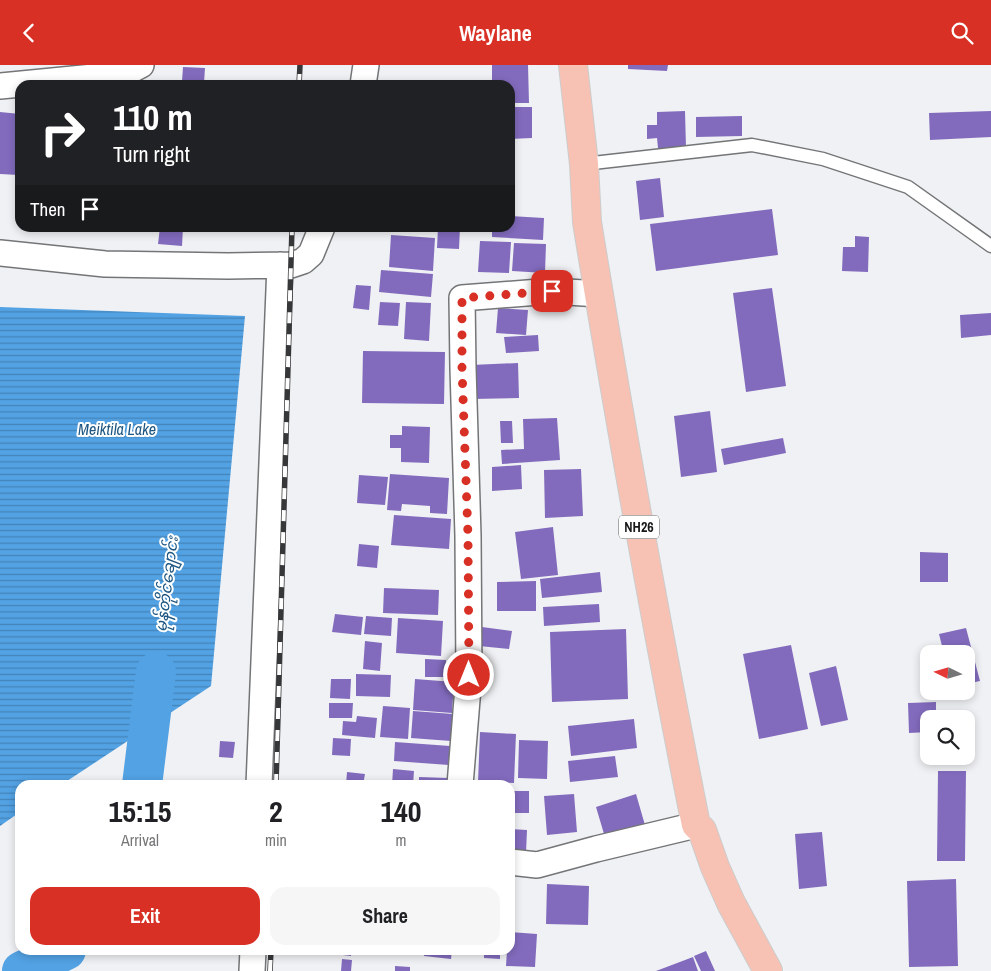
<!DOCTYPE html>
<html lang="en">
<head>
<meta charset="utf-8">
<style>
  body { margin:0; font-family:"Archivo Narrow","Noto Sans Myanmar",sans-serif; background:#f6f6f6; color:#202124; height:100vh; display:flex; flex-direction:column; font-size:19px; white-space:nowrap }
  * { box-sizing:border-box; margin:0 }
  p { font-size:16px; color:#757577 }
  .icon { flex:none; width:28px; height:28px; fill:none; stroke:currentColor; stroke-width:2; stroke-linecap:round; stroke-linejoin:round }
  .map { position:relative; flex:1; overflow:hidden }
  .drawer { position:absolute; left:15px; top:715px; width:500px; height:175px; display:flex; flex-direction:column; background:#fff; border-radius:15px; box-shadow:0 2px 8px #0003 }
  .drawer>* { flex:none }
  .top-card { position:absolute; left:15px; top:15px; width:500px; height:152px; border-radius:15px; box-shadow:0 2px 8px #0003; background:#202124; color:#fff; overflow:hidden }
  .needle { width:32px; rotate:275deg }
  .tools { position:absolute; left:920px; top:580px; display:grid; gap:10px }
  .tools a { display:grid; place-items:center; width:55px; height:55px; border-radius:10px; background:#fff; box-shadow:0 2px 8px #0003; font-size:25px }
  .pin { position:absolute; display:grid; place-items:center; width:42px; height:42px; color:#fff; margin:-21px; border-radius:10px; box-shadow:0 2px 8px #0006 }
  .me { position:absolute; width:55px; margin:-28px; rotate:0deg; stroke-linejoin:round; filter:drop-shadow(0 0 4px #0008) }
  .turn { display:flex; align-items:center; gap:18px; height:105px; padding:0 15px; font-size:22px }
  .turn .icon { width:65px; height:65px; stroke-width:2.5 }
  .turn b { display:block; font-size:35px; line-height:42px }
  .then { display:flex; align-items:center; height:48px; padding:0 15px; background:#0003; gap:10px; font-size:19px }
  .eta { display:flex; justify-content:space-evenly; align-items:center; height:85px; text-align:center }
  .eta b { font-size:30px; font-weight:700; line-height:35px }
  .button { display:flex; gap:10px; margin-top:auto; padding:10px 15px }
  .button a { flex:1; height:58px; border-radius:15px; background:#d93025; color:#fff; font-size:20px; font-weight:700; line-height:58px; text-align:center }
  .button a+a { background:#f6f6f6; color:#202124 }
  header { display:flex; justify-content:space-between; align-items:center; height:65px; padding:0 15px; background:#d93025; color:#fff; font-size:22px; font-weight:700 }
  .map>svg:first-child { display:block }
  .water { fill:url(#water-rules) }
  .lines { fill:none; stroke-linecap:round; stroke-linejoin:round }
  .river { stroke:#53a2e4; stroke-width:40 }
  .building { fill:#826bbd }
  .service-casing { stroke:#737577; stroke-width:15 }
  .minor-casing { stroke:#737577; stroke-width:28 }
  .trunk-casing { stroke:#ccc; stroke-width:30 }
  .service { stroke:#fff; stroke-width:12 }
  .minor { stroke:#fff; stroke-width:25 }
  .trunk { stroke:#f7c2b4; stroke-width:28 }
  .rail-casing { stroke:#363738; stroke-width:5.5 }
  .rail { stroke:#fff; stroke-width:4; stroke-dasharray:11; stroke-linecap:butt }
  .route { stroke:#d93025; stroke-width:9; stroke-dasharray:0 16.2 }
  .labels { text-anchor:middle; stroke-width:4; stroke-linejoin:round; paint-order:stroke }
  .shield { fill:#fff; stroke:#5d5d5e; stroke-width:1 }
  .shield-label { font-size:14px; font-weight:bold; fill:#181819 }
  .water-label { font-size:16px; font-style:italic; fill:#1d5682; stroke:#fff }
</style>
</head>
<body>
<header><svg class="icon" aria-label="back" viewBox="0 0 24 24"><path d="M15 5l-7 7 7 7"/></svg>Waylane<svg class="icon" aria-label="search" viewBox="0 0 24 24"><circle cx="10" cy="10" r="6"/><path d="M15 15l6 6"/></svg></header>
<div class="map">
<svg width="991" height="906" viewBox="0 0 991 906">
  <defs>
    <pattern id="water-rules" width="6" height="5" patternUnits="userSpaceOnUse" patternTransform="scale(1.25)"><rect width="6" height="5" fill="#53a2e4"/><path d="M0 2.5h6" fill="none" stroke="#4483b8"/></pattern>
  </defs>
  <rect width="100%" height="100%" fill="#f0f1f4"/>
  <path class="water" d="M 0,242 L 245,251 L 211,621 L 61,720 L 20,720 L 20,747 L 0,761 Z"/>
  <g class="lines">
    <path class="river" d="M 142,720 L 156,607
      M 22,906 L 66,885"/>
  </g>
  <path class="building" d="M 492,0 L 528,0 L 529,38 L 510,38 L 510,20 L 492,20 Z
    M 628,0 L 668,0 L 667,6 L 628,4 Z
    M 183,2 L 205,3 L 204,18 L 182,16 Z
    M 510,42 L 532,42 L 532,73 L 510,74 Z
    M 685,46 L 686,83 L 658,83 L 657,73 L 647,74 L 647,60 L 657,60 L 657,47 Z
    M 991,46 L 991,72 L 930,75 L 929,48 Z
    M 0,47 L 20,49 L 19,110 L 0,109 Z
    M 742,51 L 742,71 L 696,72 L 696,52 Z
    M 660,113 L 664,152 L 640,155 L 636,116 Z
    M 772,144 L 778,190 L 656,206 L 650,159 Z
    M 510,151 L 544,153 L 543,175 L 492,172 L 492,162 L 510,162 Z
    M 160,162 L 183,162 L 182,181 L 158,179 Z
    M 394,162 L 429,162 L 429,167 L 394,166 Z
    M 438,162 L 460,162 L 459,184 L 437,183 Z
    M 391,170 L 435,173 L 433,206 L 389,202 Z
    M 855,171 L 869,172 L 868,207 L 842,206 L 843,182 L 855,182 Z
    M 480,176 L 511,177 L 509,208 L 478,207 Z
    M 514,178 L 546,179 L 545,208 L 512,206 Z
    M 381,205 L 433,209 L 431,232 L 379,227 Z
    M 356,220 L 371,221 L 369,245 L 353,243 Z
    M 772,223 L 786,321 L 746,327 L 733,228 Z
    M 380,237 L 400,238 L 398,261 L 378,260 Z
    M 406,237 L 431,238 L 429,276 L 404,274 Z
    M 498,243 L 528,245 L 526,270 L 496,268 Z
    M 991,248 L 991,270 L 961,273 L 960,250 Z
    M 538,270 L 539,286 L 506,288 L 504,272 Z
    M 363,286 L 445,287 L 444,339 L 362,338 Z
    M 518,298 L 519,333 L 472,334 L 471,300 Z
    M 710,346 L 717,407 L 681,412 L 674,351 Z
    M 557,353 L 560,395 L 502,399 L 501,385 L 524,384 L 523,354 Z
    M 500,356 L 512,356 L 513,378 L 501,378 Z
    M 402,361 L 430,362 L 429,398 L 401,397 L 401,383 L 390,383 L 390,370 L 402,370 Z
    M 783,373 L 786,388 L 724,400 L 721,384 Z
    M 521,400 L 522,424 L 492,426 L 492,402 Z
    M 581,404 L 583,451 L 545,453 L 544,405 Z
    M 390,409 L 449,413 L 447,449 L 430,448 L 430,441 L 402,439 L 401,446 L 387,445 Z
    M 359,410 L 388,412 L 385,440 L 357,438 Z
    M 394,450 L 451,454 L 449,484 L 391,480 Z
    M 553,462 L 558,510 L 521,514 L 515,467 Z
    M 359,479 L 379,481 L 377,503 L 357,501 Z
    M 920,487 L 948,488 L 948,517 L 920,517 Z
    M 600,507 L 602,527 L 542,533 L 540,514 Z
    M 536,516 L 536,546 L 497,546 L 497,517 Z
    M 384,523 L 439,525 L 438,550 L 383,548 Z
    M 599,539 L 600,557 L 544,561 L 543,542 Z
    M 335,549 L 363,552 L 361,570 L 332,567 Z
    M 366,551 L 392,553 L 391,571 L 364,569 Z
    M 398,553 L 443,556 L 441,591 L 396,588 Z
    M 482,562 L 512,566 L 509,584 L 479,581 Z
    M 966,563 L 980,616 L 966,619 L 966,589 L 944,589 L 939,569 Z
    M 626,564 L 628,634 L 552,637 L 550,567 Z
    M 365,576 L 382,578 L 380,606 L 363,604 Z
    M 791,580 L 808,664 L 759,674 L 743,589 Z
    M 425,594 L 446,595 L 445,612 L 425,612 Z
    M 836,601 L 848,655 L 821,661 L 809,608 Z
    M 356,609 L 391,610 L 390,632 L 356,631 Z
    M 331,614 L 351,614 L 350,634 L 330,633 Z
    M 415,614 L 454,617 L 452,648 L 413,645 Z
    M 936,637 L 936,654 L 929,654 L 929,667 L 909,668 L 908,638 Z
    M 329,638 L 353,638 L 352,653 L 329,653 Z
    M 383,641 L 410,643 L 408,674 L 380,672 Z
    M 413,646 L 453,649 L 451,676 L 411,673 Z
    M 357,651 L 377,653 L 375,673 L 342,670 L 343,656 L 356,657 Z
    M 634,654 L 637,683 L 571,691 L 568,661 Z
    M 480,667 L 516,669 L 514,718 L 478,717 Z
    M 333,673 L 351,674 L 350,691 L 332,690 Z
    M 519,675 L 548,676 L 547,714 L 518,713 Z
    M 220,676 L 235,677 L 233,693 L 219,692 Z
    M 395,677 L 450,681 L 449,700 L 394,696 Z
    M 615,691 L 618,712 L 570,717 L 568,696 Z
    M 393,704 L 414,706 L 413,720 L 392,720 Z
    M 938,706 L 966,706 L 965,796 L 937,796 Z
    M 347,707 L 365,709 L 363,720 L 346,719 Z
    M 419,712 L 448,713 L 448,720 L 419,720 Z
    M 510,726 L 529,726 L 529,748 L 510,748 Z
    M 574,729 L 577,767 L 547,770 L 544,731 Z
    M 636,729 L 647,767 L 607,779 L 596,742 Z
    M 510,764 L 527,765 L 526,788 L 510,788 Z
    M 822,767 L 827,821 L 799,824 L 795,769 Z
    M 956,814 L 958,901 L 909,902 L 907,816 Z
    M 547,819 L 589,821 L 588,860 L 546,859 Z
    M 510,867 L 537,869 L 535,902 L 506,901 L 507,885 L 510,885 Z
    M 336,885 L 352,885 L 351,891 L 335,889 Z
    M 424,885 L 452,885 L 451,894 L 424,891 Z
    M 484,885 L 500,885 L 500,894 L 484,893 Z
    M 706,886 L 715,906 L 701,906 L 694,891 Z
    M 693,892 L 698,906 L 656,906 Z
    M 342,894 L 352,895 L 351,906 L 341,906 Z
    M 395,901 L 410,902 L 410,906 L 395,906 Z"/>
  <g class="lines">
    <g class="service-casing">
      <path id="service" d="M 584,99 L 752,80 L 823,94 L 908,122 L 991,181"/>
    </g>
    <g class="minor-casing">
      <path id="minor" d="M 363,20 L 366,0
        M 0,21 L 124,9 L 141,0
        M 0,188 L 105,199 L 228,201 L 291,200 L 303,196 L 311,189 L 322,162
        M 259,720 L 280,200
        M 460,720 L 469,610 L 468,471 L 463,303 L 462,233 L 552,226 L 599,229
        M 510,797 L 537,800 L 596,784 L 696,760
        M 252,906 L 253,885"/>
    </g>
    <g class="trunk-casing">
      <path id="trunk" d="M 573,0 L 584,99 L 587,157 C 620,359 656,560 696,760 L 702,765 L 715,802 L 731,838 L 768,906"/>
    </g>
    <use href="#service" class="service"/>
    <use href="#minor" class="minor"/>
    <use href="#trunk" class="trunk"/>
    <g class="rail-casing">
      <path id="rail" d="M 299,20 L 300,0
        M 276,720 L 292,162
        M 270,906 L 271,885"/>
    </g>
    <use href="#rail" class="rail"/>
  </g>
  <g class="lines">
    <path class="route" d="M 469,610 L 468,471 L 462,303 L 462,233 L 552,226"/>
  </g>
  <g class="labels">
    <rect class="shield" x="619" y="450.5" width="40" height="23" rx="4"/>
    <g class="shield-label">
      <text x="639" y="467">NH26</text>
    </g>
    <g class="water-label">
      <text x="117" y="370">Meiktila Lake</text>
      <text transform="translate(166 519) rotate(-83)" y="6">မုန်တိုင်ချောင်း</text>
    </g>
  </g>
</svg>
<div class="tools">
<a><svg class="needle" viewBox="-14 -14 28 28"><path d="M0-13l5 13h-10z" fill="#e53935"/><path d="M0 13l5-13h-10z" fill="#757577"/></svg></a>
<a><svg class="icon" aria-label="search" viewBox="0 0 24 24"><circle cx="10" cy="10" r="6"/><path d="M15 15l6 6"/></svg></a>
</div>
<div class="pin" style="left:552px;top:226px;background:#d93025"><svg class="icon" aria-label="arrive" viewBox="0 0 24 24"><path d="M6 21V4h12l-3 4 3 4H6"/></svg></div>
<svg class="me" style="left:469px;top:610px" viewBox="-20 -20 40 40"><circle r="17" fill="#d93025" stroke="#fff" stroke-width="3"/><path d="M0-11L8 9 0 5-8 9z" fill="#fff"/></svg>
<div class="top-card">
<div class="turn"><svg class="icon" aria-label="right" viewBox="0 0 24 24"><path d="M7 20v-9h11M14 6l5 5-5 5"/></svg><div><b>110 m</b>Turn right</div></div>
<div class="then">Then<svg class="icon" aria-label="arrive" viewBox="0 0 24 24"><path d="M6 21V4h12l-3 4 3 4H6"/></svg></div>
</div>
<section class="drawer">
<div class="eta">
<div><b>15:15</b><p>Arrival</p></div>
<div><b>2</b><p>min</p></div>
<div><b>140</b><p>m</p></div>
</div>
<div class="button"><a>Exit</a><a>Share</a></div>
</section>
</div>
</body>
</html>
